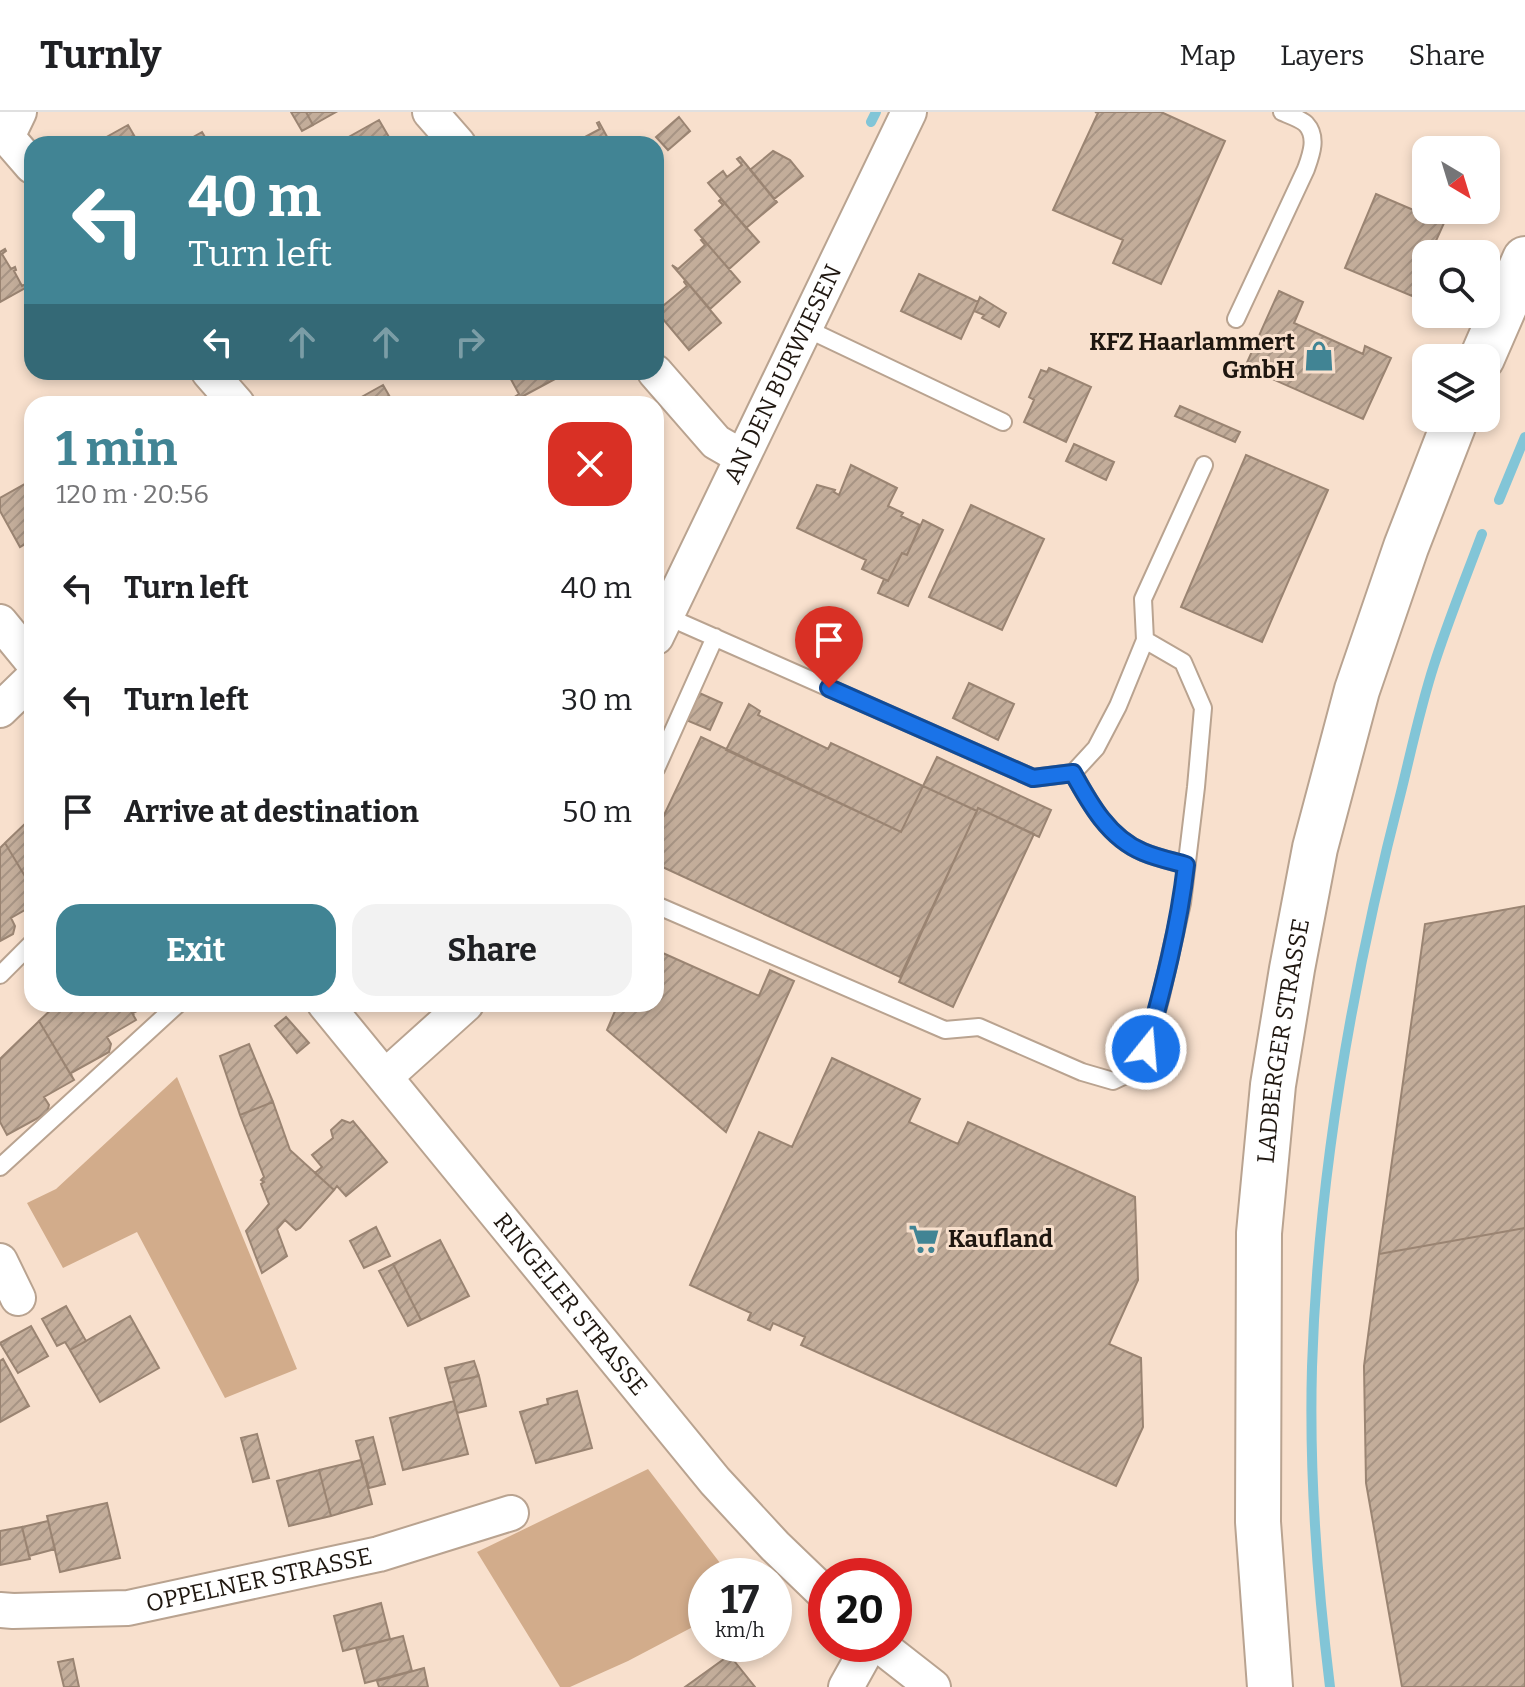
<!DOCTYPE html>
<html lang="en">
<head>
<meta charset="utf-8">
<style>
  body { margin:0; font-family:Bitter,serif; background:#f2f2f2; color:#202124; height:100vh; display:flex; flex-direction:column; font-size:30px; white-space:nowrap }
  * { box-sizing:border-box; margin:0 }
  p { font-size:26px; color:#757577 }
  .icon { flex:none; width:44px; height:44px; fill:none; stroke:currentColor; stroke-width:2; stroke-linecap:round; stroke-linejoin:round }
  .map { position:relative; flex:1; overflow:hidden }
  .drawer { position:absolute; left:24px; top:284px; width:640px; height:616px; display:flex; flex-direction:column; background:#fff; border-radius:24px; box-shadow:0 4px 12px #0003 }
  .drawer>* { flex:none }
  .guide { position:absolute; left:24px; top:24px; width:640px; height:244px; border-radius:24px; box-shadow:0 4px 12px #0003; background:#418494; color:#fff; overflow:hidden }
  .needle { width:52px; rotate:142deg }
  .tools { position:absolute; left:1412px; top:24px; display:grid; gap:16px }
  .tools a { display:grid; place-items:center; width:88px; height:88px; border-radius:16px; background:#fff; box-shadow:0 4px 12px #0003; font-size:40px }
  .speed { position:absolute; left:688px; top:1446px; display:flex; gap:16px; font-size:40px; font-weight:700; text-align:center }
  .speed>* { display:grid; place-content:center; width:104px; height:104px; border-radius:50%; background:#fff; box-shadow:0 4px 12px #0003; line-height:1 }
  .speed small { font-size:20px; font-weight:400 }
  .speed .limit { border:12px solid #d22; background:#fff; color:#111 }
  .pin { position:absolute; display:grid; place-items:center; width:68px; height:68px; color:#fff; margin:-82px -34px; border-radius:50% 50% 50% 0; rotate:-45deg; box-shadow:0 0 8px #0007 }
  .pin .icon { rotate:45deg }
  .me { position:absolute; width:88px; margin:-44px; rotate:17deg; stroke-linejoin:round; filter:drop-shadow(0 0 6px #0008) }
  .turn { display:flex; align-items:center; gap:28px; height:168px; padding:0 32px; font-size:36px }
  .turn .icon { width:104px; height:104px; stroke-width:2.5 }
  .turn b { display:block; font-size:56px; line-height:68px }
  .lanes { display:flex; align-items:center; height:76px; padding:0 32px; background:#0003; justify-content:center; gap:40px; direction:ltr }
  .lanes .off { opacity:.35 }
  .round { display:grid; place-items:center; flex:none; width:84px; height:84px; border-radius:24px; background:#f2f2f2 }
  .head { display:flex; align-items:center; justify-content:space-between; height:136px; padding:0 32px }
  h1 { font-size:48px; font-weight:700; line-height:60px; color:#418494 }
  .action { display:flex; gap:16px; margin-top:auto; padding:16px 32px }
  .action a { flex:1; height:92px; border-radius:24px; background:#418494; color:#fff; font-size:32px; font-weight:700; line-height:92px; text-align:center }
  .action a+a { background:#f2f2f2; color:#202124 }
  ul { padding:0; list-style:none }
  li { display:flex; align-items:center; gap:24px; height:112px; padding:0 32px }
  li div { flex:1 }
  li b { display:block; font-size:30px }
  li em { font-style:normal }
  header { display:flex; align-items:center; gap:48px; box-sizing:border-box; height:112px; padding:0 40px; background:#fff; border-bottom:2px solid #e0e0e0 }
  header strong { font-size:38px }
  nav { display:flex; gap:44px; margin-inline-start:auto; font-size:28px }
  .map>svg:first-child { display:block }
  .park { fill:#d2ac8b }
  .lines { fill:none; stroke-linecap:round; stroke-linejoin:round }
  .stream { stroke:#82c5d7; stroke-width:10 }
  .building { fill:url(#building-hatch); stroke:#9a8472; stroke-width:2 }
  .lane-casing { stroke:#b9a390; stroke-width:20 }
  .street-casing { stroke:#b9a390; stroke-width:38 }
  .secondary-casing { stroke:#b9a390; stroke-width:48 }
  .lane { stroke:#fff; stroke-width:16 }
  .street { stroke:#fff; stroke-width:34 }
  .secondary { stroke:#fff; stroke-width:44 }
  .route-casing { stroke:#114b97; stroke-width:20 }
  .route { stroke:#1a73e8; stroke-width:14 }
  .labels { text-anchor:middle; stroke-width:6; stroke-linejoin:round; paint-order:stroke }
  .poi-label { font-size:24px; font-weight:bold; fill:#1f1710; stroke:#f8e0cd; text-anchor:end }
  .street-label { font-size:24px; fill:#1f1710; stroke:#f8e0cd }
</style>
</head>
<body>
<header>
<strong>Turnly</strong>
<nav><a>Map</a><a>Layers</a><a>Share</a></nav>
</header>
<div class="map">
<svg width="1525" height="1575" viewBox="0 0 1525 1575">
  <defs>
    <pattern id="building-hatch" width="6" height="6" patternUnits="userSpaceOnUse" patternTransform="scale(2)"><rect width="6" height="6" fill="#c3ad9a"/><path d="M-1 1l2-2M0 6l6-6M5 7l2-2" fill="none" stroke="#a79484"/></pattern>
  </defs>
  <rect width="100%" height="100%" fill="#f8e0cd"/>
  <path class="park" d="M 177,965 L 297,1257 L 225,1286 L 137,1120 L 63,1156 L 27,1091 L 56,1077 Z
    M 648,1357 L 730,1464 L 706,1464 L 706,1508 L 628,1549 L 570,1575 L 560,1575 L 477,1440 Z"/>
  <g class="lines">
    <path class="stream" d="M 871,10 L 876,0
      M 1499,388 L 1525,325
      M 1330,1575 C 1317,1469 1309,1362 1312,1255 C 1318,1059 1353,865 1402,676 C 1412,635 1421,593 1434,553 C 1448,509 1466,465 1482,422"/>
  </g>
  <path class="building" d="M 291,0 L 306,0 L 313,13 L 302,19 Z
    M 306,0 L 336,0 L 313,13 Z
    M 1095,0 L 1161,0 L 1225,29 L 1161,172 L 1113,151 L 1123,128 L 1053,98 L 1098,1 Z
    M 679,5 L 690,19 L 668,38 L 656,25 Z
    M 379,8 L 393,32 L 339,32 L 338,31 Z
    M 599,10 L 611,32 L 572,32 L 600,17 L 597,11 Z
    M 128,13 L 139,32 L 94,32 Z
    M 202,20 L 209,32 L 181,32 Z
    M 773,39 L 790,48 L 803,64 L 774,87 L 750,58 Z
    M 740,45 L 777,90 L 746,116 L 708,71 L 723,59 L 727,65 L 742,53 L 737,47 Z
    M 1376,82 L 1444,111 L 1430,142 L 1426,142 L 1426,152 L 1412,184 L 1345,156 Z
    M 721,87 L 759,130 L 729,157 L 695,118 L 723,93 L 719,89 Z
    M 703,127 L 740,170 L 710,197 L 672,153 L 678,157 L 705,133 L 701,128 Z
    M 5,137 L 6,139 L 2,142 L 11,157 L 15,155 L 16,158 L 14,159 L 22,174 L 26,172 L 27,175 L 0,190 L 0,140 Z
    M 919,162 L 978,190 L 961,227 L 901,199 Z
    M 685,168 L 721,211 L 689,238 L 656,199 L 656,195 L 658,198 L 687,174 L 684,170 Z
    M 1279,179 L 1303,190 L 1294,211 L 1363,242 L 1365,234 L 1391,246 L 1363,307 L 1245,255 Z
    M 980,185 L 1006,201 L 999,215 L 982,206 L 984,203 L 974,199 Z
    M 1049,256 L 1091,275 L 1066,330 L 1024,310 L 1034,288 L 1029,285 L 1041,258 L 1047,260 Z
    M 507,260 L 568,260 L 514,289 L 513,286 L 519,282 Z
    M 383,273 L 394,292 L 349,292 Z
    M 1180,294 L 1240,320 L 1235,330 L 1175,304 Z
    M 1074,332 L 1114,350 L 1106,368 L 1066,349 Z
    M 1246,343 L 1328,378 L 1262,530 L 1181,495 Z
    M 851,353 L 897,376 L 888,394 L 903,401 L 901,404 L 920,413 L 907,443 L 902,441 L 888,469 L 862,457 L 866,448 L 797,416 L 817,373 L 835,378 L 834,380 L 839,383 Z
    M 32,368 L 32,428 L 20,435 L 0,399 L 0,386 Z
    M 971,393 L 1044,427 L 1002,518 L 929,485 Z
    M 923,408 L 943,418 L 908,494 L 878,481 L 884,467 L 888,469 L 902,441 L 907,443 Z
    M 969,571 L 1014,592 L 998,628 L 953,606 Z
    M 697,580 L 722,591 L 710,618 L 686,608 Z
    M 749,592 L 760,599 L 758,603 L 828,637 L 831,631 L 923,674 L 901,720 L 726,638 Z
    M 701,625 L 901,720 L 923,674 L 977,699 L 900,865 L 656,752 L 656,720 Z
    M 937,645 L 1051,698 L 1039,725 L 978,696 L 977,699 L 923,674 Z
    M 978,696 L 1034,722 L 953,895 L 899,870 Z
    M 32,705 L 32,776 L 5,731 Z
    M 5,731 L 32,776 L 32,794 L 11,806 L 15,814 L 13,822 L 0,829 L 0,736 Z
    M 1525,794 L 1525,1116 L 1379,1142 L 1425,812 Z
    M 656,838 L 759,884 L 770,858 L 794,869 L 726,1020 L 607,918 L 618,892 L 656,892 Z
    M 57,892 L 127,892 L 136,908 L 107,925 L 111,932 L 109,940 L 71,961 L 72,965 L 39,909 Z
    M 127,892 L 150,892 L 133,901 L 134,903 Z
    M 286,905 L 309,931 L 297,941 L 275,914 Z
    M 39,909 L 74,968 L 44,985 L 49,993 L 47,1001 L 7,1023 L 0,1010 L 0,947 Z
    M 249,932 L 273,990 L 240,1003 L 220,944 Z
    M 832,946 L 920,987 L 909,1010 L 958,1032 L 968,1010 L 1135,1085 L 1138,1168 L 1109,1232 L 1141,1246 L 1143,1315 L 1116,1374 L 801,1233 L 805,1225 L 773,1211 L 770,1218 L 748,1208 L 751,1201 L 690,1173 L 759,1020 L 792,1035 Z
    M 273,990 L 290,1038 L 334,1078 L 300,1116 L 296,1118 L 285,1108 L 277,1117 L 287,1144 L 262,1161 L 246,1119 L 269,1092 L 261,1072 L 264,1070 L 261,1068 L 264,1065 L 240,1003 Z
    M 342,1008 L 350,1011 L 353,1009 L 387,1050 L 346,1084 L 337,1074 L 334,1078 L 315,1061 L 322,1055 L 312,1043 L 333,1026 L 331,1018 Z
    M 376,1115 L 390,1144 L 364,1156 L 350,1129 Z
    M 1525,1116 L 1525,1575 L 1402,1575 L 1366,1371 L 1364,1254 L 1379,1142 Z
    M 440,1128 L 469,1184 L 421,1208 L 393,1152 Z
    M 393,1152 L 421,1208 L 408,1214 L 379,1159 Z
    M 66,1194 L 86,1229 L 70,1238 L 65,1230 L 57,1234 L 42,1207 Z
    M 130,1204 L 159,1256 L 100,1290 L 70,1238 Z
    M 31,1214 L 48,1244 L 18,1261 L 0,1231 Z
    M 3,1247 L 29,1294 L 0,1310 L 0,1249 Z
    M 474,1249 L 479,1264 L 449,1271 L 445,1256 Z
    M 479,1264 L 486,1294 L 457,1301 L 449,1271 Z
    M 577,1279 L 592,1336 L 536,1351 L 520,1300 L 548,1292 L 547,1287 Z
    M 454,1289 L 468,1342 L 403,1358 L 390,1306 Z
    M 257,1322 L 269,1366 L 253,1370 L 241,1326 Z
    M 373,1325 L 385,1372 L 369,1376 L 356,1329 Z
    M 361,1348 L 372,1392 L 331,1404 L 319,1358 Z
    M 319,1358 L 331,1404 L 289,1414 L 277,1369 Z
    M 107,1391 L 120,1446 L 60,1460 L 47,1404 Z
    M 48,1409 L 55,1437 L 29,1444 L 22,1415 Z
    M 22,1415 L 30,1447 L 0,1453 L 0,1419 Z
    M 381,1491 L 390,1527 L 343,1539 L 334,1504 Z
    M 403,1524 L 412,1559 L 365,1571 L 356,1536 Z
    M 731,1542 L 731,1545 L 755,1575 L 685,1575 Z
    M 73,1547 L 79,1575 L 64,1575 L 58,1550 Z
    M 424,1556 L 428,1575 L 379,1575 L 377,1569 Z"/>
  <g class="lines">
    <g class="lane-casing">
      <path id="lane" d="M 1236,207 L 1306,57 C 1311,43 1318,25 1306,12 C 1301,7 1289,3 1282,0
        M 805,216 L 1003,310
        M 666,504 L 1033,666 L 1073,661 L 1096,636 L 1118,594 L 1145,528 L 1143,487 L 1204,353
        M 656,657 L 715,525
        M 1073,661 C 1090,692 1109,726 1143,740 C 1157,746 1172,749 1186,753
        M 656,793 L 945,918 L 979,915 L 1082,960 L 1113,969 L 1132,960 L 1146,937 L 1160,888 L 1182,791 L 1196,675 L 1203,596 L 1183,550 L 1145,528
        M 0,863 L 32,831
        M 0,1055 L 178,892"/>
    </g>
    <g class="street-casing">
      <g id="street">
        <path d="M 19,0 L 7,25 L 32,54"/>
        <path d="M 430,0 L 458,32"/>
        <path d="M 209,260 L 237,292"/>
        <path d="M 655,260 L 716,330 L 742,345"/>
        <path d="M 0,510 L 32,549"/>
        <path id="s1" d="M 656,525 L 909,0"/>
        <path d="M 0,598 L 32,567"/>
        <path id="s2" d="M 325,892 L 715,1369 L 775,1434 L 826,1483"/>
        <path d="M 386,964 L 466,892"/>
        <path d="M 0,1149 L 18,1186"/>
        <path id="s3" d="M 0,1498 L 13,1499 L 128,1496 L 379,1442 L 511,1401"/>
        <path d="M 878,1532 L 933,1575"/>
        <path d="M 846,1575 L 870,1532"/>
      </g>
    </g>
    <g class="secondary-casing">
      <g id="secondary">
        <path d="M 1482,246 L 1525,147"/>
        <path id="s4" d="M 1270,1575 L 1258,1410 L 1259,1121 L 1273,973 L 1292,857 L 1315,736 L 1357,578 L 1406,435 L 1456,306"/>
      </g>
    </g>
    <use href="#lane" class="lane"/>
    <use href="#street" class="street"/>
    <use href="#secondary" class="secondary"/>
  </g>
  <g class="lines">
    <g class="route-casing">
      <path id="route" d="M 829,576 L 1033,666 L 1073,661 C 1090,692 1109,726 1143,740 C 1157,746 1172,749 1186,753 C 1179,815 1163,877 1146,937"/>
    </g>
    <use href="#route" class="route"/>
  </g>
  <defs>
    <g id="shop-bare" transform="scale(2.4)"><path d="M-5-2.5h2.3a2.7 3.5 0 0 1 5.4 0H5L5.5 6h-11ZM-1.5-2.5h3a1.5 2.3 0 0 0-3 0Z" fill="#418494" stroke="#f8e0cd" stroke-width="2.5" paint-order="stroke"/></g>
    <g id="supermarket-bare" transform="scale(2.4)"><path d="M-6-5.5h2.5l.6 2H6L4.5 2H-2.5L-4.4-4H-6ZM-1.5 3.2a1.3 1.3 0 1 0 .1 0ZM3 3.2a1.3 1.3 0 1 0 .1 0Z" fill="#418494" stroke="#f8e0cd" stroke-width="2.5" paint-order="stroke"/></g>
  </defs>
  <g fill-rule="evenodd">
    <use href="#shop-bare" x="1319" y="244"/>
    <use href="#supermarket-bare" x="924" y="1127"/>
  </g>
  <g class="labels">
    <g class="poi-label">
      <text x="1295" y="238">KFZ Haarlammert<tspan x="1295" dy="28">GmbH</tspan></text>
      <text x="948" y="1135" text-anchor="start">Kaufland</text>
    </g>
    <g class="street-label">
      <text dy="8" stroke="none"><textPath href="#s1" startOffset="292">AN DEN BURWIESEN</textPath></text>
      <text dy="8" stroke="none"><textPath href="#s4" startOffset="648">LADBERGER STRASSE</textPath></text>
      <text dy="8" stroke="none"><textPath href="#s2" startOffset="388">RINGELER STRASSE</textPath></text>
      <text dy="8" stroke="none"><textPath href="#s3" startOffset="262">OPPELNER STRASSE</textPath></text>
    </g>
  </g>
</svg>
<div class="tools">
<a><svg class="needle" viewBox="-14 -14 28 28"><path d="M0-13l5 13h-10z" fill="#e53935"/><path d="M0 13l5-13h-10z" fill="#757577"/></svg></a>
<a><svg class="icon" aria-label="search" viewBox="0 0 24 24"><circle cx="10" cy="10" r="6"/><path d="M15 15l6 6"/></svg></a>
<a><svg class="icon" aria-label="layers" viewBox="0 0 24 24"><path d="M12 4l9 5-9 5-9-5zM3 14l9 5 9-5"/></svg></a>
</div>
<div class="speed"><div>17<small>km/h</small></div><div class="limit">20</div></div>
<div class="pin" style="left:829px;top:576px;background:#d93025"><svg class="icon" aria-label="arrive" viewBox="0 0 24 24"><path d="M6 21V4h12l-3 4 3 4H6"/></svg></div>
<svg class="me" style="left:1146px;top:937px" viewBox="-20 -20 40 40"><circle r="17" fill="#1a73e8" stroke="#fff" stroke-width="3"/><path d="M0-11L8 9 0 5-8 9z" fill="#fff"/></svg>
<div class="guide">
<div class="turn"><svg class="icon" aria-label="left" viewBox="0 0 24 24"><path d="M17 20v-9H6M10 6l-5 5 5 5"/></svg><div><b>40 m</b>Turn left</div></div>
<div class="lanes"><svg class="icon" aria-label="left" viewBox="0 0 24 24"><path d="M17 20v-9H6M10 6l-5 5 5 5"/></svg><svg class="icon off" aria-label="ahead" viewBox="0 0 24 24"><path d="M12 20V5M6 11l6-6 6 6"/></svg><svg class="icon off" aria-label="ahead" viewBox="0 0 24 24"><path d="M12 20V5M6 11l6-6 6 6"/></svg><svg class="icon off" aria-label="right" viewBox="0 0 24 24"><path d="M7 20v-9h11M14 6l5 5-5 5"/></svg></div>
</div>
<section class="drawer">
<div class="head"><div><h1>1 min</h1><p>120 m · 20:56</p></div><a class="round" style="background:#d93025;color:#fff"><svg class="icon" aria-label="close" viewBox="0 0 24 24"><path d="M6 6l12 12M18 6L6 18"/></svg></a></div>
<ul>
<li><svg class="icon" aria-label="left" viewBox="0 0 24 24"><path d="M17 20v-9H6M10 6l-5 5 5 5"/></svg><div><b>Turn left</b></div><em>40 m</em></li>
<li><svg class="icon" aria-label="left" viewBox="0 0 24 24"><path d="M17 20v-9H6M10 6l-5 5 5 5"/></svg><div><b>Turn left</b></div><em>30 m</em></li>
<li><svg class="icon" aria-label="arrive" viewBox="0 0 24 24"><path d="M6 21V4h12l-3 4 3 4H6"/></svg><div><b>Arrive at destination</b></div><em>50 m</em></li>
</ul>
<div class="action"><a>Exit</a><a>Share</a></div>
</section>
</div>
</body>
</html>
